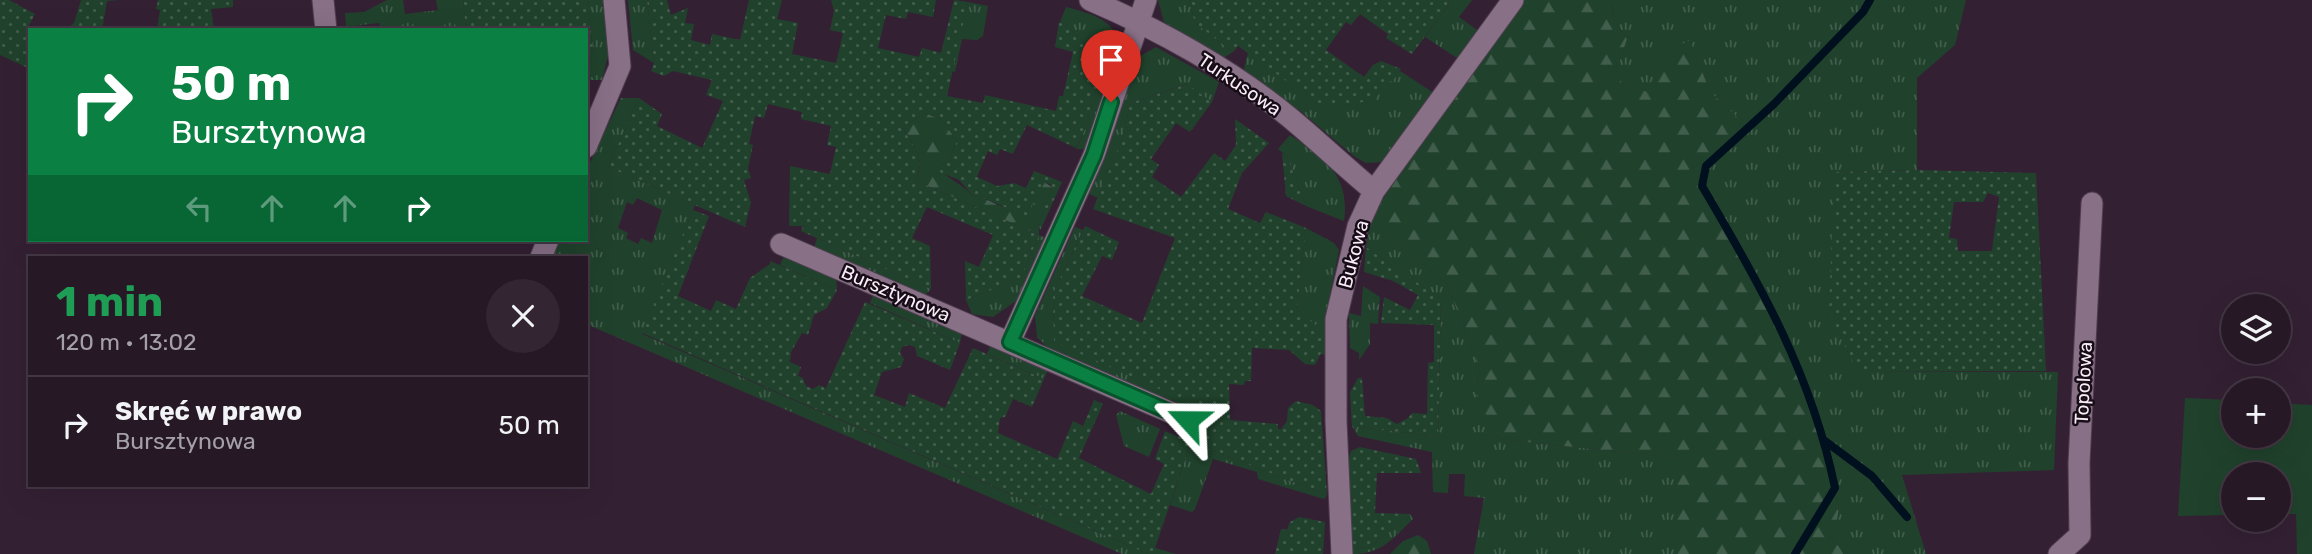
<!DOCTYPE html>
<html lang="pl">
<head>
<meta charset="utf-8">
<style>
  body { margin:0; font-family:Rubik,sans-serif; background:#332532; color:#f1f3f6; height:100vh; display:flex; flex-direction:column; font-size:26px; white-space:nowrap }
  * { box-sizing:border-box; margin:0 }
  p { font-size:23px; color:#a4a0a7 }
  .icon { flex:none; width:38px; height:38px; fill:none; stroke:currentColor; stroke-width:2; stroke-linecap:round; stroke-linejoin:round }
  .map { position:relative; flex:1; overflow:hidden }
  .sheet { position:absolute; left:28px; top:256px; width:560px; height:231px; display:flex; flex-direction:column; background:#271826; border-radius:0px; box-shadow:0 7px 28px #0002,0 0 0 2px #433743 }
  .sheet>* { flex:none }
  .guide { position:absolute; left:28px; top:28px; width:560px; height:214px; border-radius:0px; box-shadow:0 7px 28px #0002,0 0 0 2px #433743; background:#0b8043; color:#fff; overflow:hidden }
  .controls { position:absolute; left:2221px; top:294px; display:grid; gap:14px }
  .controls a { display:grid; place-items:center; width:70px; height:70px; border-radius:50%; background:#271826; box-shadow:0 7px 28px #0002,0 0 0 2px #433743; font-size:35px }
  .pin { position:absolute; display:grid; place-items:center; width:60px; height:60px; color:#fff; margin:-72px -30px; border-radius:50% 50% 50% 0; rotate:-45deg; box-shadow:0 0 7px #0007 }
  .pin .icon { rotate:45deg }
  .me { position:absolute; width:77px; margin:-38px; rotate:294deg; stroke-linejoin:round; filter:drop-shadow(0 0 5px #0008) }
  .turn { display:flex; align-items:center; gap:24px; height:147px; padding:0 28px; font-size:32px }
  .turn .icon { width:91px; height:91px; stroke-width:2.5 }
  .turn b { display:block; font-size:49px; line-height:60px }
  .lanes { display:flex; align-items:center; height:66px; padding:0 28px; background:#0003; justify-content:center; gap:35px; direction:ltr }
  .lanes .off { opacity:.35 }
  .round { display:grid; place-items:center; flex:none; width:74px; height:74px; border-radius:37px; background:#332532 }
  .summary { display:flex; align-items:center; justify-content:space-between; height:119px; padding:0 28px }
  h1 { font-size:42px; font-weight:700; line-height:52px; color:#1e9e55 }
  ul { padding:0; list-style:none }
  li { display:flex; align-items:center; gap:21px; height:98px; padding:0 28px; border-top:2px solid #433743 }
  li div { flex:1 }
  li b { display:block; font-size:26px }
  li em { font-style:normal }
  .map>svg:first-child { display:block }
  .grass { fill:url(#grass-tufts); fill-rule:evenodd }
  .forest { fill:url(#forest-firs) }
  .park { fill:#20422c }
  .garden { fill:url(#garden-dots); fill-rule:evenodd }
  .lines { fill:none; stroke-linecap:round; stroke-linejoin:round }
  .stream { stroke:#00101e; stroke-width:8 }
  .minor-casing { stroke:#503e50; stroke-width:23 }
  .minor { stroke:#887087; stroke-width:21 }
  .route-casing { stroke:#07532c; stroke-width:18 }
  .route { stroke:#0b8043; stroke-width:12 }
  .labels { text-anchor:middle; stroke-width:5; stroke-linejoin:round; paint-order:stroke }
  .street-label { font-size:19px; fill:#f9ebf8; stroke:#160d16 }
</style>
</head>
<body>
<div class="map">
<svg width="2312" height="554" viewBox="0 0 2312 554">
  <defs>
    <pattern id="grass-tufts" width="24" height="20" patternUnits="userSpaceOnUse" patternTransform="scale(1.75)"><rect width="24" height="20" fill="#20422c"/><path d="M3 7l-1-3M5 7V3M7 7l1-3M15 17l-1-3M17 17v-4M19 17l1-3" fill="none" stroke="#415d4b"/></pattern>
    <pattern id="forest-firs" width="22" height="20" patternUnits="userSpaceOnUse" patternTransform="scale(1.75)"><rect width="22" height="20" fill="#20422c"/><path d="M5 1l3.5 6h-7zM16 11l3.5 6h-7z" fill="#415d4b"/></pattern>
    <pattern id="garden-dots" width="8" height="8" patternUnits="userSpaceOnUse" patternTransform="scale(1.75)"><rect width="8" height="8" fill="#20422c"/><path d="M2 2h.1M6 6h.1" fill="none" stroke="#415d4b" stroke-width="1.8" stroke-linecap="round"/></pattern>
  </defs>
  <rect width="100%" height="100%" fill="#342033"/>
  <path class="grass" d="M 387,0 L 403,0 L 405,14 L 438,10 L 436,0 L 463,0 L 466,30 L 381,30 L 379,23 L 346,27 L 345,13 L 364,12 Z
    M 587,0 L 606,0 L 610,47 L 602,80 L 586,80 L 586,67 L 593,51 Z
    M 628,0 L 647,0 L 654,63 L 633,50 Z
    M 1158,0 L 1189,0 L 1195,23 L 1233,52 L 1223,58 L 1164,22 Z
    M 1452,0 L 1472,0 L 1459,17 L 1480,32 L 1462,55 L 1457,58 L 1425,37 Z
    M 1615,0 L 1966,0 L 1955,45 L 1917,78 L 1917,170 L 1834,172 L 1857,371 L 2058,372 L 2054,470 L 1902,475 L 1926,554 L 1848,554 L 1833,541 L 1839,509 L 1825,441 L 1730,233 L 1702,186 L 1706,166 L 1737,117 L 1710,92 L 1690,41 L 1657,96 L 1622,83 L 1616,71 L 1627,39 L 1617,25 L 1611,5 Z
    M 968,2 L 988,6 L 983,36 L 977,40 L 962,39 L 955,72 L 952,71 Z
    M 1066,7 C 1088,13 1113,18 1119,43 L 1086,149 L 1076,149 L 1086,127 L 1102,64 L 1066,24 L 1060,22 Z
    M 1156,47 L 1219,82 L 1212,102 L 1186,84 L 1130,103 L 1124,135 L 1098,198 L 1089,194 L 1137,58 Z
    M 1248,52 L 1321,106 L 1389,79 L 1391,81 L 1400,71 L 1434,93 L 1382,162 L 1366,163 L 1355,157 L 1299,110 L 1243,73 Z
    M 621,98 L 639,98 L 608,167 L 695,205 L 642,334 L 1148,554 L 1122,554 L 586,324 L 586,257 L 549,257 L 556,240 L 586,240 L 586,171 ZM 637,198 L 662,210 L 652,243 L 641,238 L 638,244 L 626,238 L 628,233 L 618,228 L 627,202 L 633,205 Z
    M 1290,135 C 1328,159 1350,179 1344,221 L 1306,206 L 1287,156 L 1278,149 Z
    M 1372,214 L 1382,231 L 1447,284 L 1479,368 L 1476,395 L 1498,439 L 1678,458 L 1676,554 L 1474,554 L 1484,498 L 1464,496 L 1465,474 L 1449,474 L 1448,493 L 1433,492 L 1432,452 L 1358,436 L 1352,426 L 1438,437 L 1441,299 L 1366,247 Z
    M 1075,227 L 1083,230 L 1053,294 L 1054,341 L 1192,403 L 1189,410 L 1049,349 L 1037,337 L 1035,316 Z
    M 1306,228 L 1334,243 L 1339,250 L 1327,310 L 1326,355 L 1320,354 L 1297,311 Z
    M 1039,235 L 1048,239 L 1020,298 L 993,317 L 972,314 L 966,300 L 1021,278 Z
    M 817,238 L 931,289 L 924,296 L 814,248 Z
    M 784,256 L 836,279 L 837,290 L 780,265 Z
    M 1363,286 L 1380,297 L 1378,324 L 1370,323 L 1370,344 L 1359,360 L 1359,353 L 1350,348 L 1349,313 L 1361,316 Z
    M 873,295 L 962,332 L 960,343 L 870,303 Z
    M 991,345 L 1048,370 L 1044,379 L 987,354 Z
    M 1120,411 L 1160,429 L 1149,457 L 1124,446 L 1116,415 Z
    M 1191,442 L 1327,495 L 1324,499 L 1258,479 L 1257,472 L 1213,459 L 1195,509 L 1192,512 L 1170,505 Z
    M 1410,514 L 1413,519 C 1393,538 1382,554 1353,554 L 1353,547 L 1369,548 Z"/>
  <path class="forest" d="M 1523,0 L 1615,0 L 1611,6 L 1617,25 L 1627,39 L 1616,71 L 1622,83 L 1656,95 L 1656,58 L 1690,40 L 1710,92 L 1737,117 L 1745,130 L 1706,166 L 1702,186 L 1779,322 L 1813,400 L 1825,441 L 1839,509 L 1833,541 L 1848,554 L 1676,554 L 1677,458 L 1498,439 L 1476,395 L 1479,368 L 1447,284 L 1382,231 L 1372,214 Z
    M 925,113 L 942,120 L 957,141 L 949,161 L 936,167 C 948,179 961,183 973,196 C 1001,201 998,214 1030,205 L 1044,182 L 1052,187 L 1039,223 L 1039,235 L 916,181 C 926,157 914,147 902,127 Z
    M 1418,535 L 1427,541 L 1431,554 L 1390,554 L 1403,541 Z"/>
  <path class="park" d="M 2185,398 L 2233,400 L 2233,436 L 2278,436 L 2279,403 L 2312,405 L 2312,554 L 2297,554 L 2296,514 L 2279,514 L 2278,474 L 2233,474 L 2233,515 L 2178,516 Z"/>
  <path class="garden" d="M 0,0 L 9,0 L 35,14 L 27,29 L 30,69 L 0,55 Z
    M 81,0 L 119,0 L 107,1 L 102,30 L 65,30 L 74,23 Z
    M 158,0 L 233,0 L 233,7 L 211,9 L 214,30 L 157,30 L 160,10 L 156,9 Z
    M 463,0 L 587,0 L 593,51 L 586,67 L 586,30 L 466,30 Z
    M 647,0 L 667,0 L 671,15 L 688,8 L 685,23 L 694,24 L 691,40 L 710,45 L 712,34 L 740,40 L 749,0 L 782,0 L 777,19 L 798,23 L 792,54 L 836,63 L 843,33 L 830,30 L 834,11 L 831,0 L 936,0 L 933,17 L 908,12 L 906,19 L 886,15 L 878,48 L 919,57 L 922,48 L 941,53 L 954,0 L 968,2 L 947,96 L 983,103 L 985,95 L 1056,111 L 1059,96 L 1063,96 L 1073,52 L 1055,47 L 1059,22 L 1066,24 L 1102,64 L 1086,127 L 1076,148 L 1027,125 L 1013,154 L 1000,149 L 997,155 L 988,151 L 977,177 L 997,186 L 1014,183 L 1026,188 L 1034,171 L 1062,182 L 1040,231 L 1039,223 L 1052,187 L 1050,184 L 1044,182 L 1027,216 C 1008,210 992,199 973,196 L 959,180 L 937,171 L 936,167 L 949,161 L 957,141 L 942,120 L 925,113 L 902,127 C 915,150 925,154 916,181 L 1039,235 L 1021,278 L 966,300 L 965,261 L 979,267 L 993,235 L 927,207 L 912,238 L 930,246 L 931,289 L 801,231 L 803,226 L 789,226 L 790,166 L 830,174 L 836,147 L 827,145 L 831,126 L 801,119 L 802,112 L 768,104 L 764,118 L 755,116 L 749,144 L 753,145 L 748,168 L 751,178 L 744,180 L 751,203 L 745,227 L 608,167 L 639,98 L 662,114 L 657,126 L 702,148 L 723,101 L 706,95 L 712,80 L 673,71 L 664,76 L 651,71 L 654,63 Z
    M 1189,0 L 1452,0 L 1412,54 L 1386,38 L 1388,34 L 1360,14 L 1351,25 L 1346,22 L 1326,50 L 1364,77 L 1373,65 L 1381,61 L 1401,69 L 1392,82 L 1389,80 L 1374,101 L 1321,106 L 1238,46 L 1233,52 L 1195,23 Z
    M 1187,84 L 1212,102 L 1190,132 L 1176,123 L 1151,159 L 1159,165 L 1152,177 L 1181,197 L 1214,153 L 1225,161 L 1236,145 L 1235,119 L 1269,143 L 1242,173 L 1228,209 L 1260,223 L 1266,212 L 1306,228 L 1297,310 L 1323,331 L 1321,353 L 1315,365 L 1305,364 L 1289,350 L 1252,348 L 1251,381 L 1245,381 L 1244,385 L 1229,384 L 1230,420 L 1278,424 L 1278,429 L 1281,429 L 1287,421 L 1288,408 L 1296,401 L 1313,405 L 1321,411 L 1327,495 L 1191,442 L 1155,548 L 1176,554 L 1148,554 L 642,333 L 693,210 L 709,216 L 678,296 L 711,311 L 716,300 L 736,309 L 750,278 L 770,264 L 770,261 L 837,290 L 827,308 L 814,315 L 808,335 L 802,333 L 791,352 L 790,362 L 801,367 L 798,376 L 803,378 L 806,386 L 813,389 L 819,385 L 826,388 L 865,302 L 960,343 L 950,370 L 917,356 L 915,347 L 909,345 L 902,347 L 900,353 L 904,359 L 901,367 L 882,372 L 874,395 L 905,407 L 909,393 L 945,408 L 973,348 L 1044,379 L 1032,407 L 1013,399 L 1005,417 L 1000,418 L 998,433 L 1057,459 L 1073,421 L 1083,426 L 1094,400 L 1103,404 L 1079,458 L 1151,494 L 1164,464 L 1155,459 L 1165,431 L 1191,442 L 1204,409 L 1054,342 L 1053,294 L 1085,226 L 1119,242 L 1112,260 L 1102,256 L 1082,296 L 1142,323 L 1175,238 L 1093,209 L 1124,135 L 1130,103 Z
    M 1282,153 L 1287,156 L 1306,206 L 1286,196 Z
    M 1917,170 L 2036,173 L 2046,371 L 1857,371 L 1829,312 L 1834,172 ZM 1988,193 L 1999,197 L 1992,251 L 1958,251 L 1957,239 L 1949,238 L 1954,202 L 1983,202 Z
    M 1366,247 L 1441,299 L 1438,437 L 1352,426 L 1350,392 L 1358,378 L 1362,378 L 1365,416 L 1387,418 L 1397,424 L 1408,418 L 1412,413 L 1427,414 L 1428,363 L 1434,362 L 1434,325 L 1381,323 L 1384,297 L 1410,310 L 1418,295 L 1393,281 L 1364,272 Z
    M 1360,447 L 1416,459 L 1421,473 L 1377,473 L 1375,513 L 1410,514 L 1369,548 L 1353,547 L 1348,460 L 1351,451 Z
    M 1299,517 L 1325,522 L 1323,554 L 1275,554 L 1281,529 L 1287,530 L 1290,522 Z"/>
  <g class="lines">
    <path class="stream" d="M 1825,441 L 1872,476 L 1907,517
      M 1795,554 L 1835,488 C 1812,375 1760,284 1702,186 L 1706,166 L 1774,104 L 1863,12 L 1870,0"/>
    <g class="minor-casing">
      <path id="minor" d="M 323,0 L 326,30
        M 1090,0 C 1158,29 1232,70 1289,117 C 1318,141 1345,167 1374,191
        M 586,147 L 620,66 L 614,0
        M 781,244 L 1188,420
        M 541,257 L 548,240
        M 1010,342 L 1094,155 L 1146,0
        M 1342,554 L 1336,421 L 1336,319 L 1358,226 L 1374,191 L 1513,0
        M 2059,554 L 2080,535 L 2079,463 L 2092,203"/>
    </g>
    <use href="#minor" class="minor"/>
  </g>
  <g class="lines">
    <g class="route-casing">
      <path id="route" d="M 1111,102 L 1094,155 L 1010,342 L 1188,420"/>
    </g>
    <use href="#route" class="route"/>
  </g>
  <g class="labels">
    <g class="street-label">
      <text transform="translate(1240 84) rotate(34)" y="7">Turkusowa</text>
      <text transform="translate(1353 254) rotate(-75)" y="7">Bukowa</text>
      <text transform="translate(896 293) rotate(23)" y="7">Bursztynowa</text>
      <text transform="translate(2083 383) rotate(-87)" y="7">Topolowa</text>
    </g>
  </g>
</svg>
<div class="controls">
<a><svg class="icon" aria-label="layers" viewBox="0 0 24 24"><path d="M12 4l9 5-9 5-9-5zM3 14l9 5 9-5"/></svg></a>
<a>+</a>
<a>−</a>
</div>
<div class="pin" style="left:1111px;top:102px;background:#d93025"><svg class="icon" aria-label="arrive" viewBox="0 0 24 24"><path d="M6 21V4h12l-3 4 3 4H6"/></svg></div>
<svg class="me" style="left:1188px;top:420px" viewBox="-20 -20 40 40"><path d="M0-17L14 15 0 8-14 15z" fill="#0b8043" stroke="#fff" stroke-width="4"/></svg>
<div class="guide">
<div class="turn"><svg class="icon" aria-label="right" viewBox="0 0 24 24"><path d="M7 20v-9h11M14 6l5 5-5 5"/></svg><div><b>50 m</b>Bursztynowa</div></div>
<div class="lanes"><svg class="icon off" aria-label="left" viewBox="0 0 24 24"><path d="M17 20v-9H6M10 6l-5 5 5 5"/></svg><svg class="icon off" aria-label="ahead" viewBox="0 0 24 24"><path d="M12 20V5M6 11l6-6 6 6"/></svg><svg class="icon off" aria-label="ahead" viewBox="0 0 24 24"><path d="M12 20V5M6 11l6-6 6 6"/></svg><svg class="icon" aria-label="right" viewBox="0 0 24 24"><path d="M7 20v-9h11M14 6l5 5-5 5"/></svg></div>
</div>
<section class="sheet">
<div class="summary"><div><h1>1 min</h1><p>120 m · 13:02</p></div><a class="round"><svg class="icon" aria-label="close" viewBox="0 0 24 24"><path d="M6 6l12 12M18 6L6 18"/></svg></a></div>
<ul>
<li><svg class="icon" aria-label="right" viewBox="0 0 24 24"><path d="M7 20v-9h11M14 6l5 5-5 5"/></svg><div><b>Skręć w prawo</b><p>Bursztynowa</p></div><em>50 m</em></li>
</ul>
</section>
</div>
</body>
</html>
